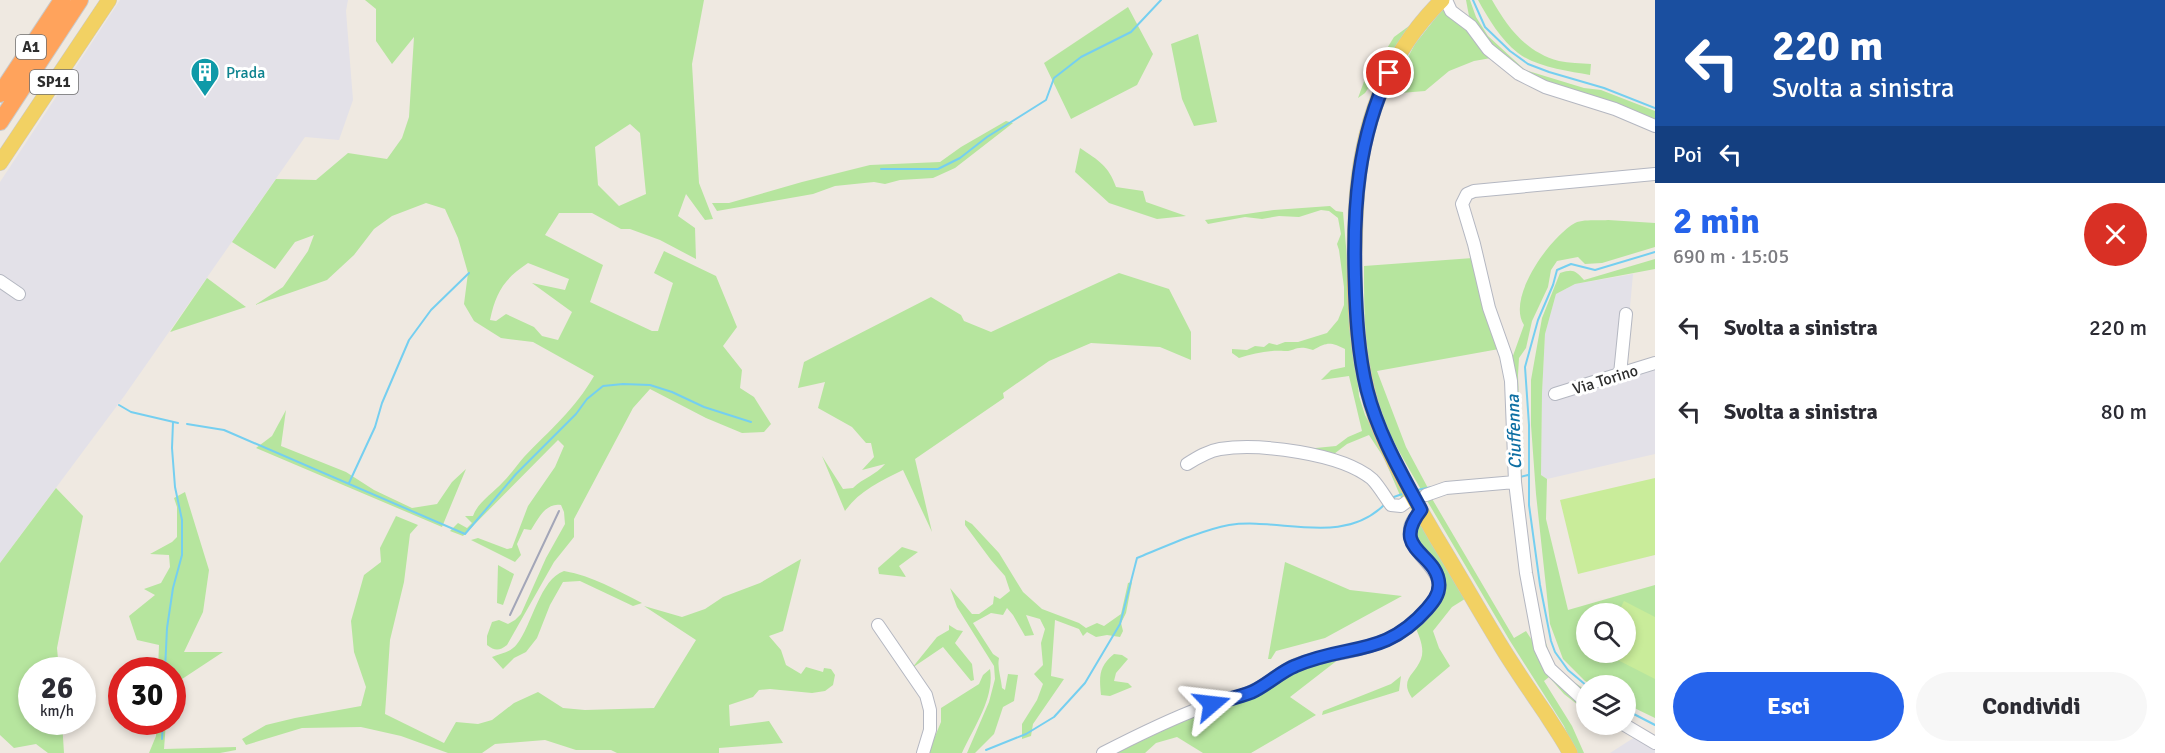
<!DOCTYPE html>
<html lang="it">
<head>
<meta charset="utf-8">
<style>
  body { margin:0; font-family:Signika,sans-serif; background:#f7f7f7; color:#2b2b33; height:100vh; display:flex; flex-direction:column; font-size:22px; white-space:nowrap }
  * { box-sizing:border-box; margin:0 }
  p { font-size:20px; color:#7c7c81 }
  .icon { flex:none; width:33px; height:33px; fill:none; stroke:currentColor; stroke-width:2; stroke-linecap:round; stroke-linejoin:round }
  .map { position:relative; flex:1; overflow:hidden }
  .sheet { display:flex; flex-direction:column; background:#fff; width:510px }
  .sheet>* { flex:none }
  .guide { background:#1a4fa0; color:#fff; overflow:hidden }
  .buttons { position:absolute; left:1576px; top:603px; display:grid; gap:12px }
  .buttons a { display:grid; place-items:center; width:60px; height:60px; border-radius:50%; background:#fff; box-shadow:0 3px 9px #0003; font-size:30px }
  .speed { position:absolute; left:18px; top:657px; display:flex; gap:12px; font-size:30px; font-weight:700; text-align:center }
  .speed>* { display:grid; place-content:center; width:78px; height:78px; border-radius:50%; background:#fff; box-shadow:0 3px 9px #0003; line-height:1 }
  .speed small { font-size:15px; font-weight:400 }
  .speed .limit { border:9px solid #d22; background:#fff; color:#111 }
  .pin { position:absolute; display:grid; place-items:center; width:51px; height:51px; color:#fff; margin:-26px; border:3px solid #fff; border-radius:50%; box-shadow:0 2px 6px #0007 }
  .me { position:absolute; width:66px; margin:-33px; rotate:73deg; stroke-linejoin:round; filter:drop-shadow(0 0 4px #0008) }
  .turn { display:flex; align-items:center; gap:21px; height:126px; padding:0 18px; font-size:27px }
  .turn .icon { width:78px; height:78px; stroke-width:2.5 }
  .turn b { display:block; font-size:42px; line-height:51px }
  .then { display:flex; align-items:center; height:57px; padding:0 18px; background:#0003; gap:12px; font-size:22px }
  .round { display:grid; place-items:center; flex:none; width:63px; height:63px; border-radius:32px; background:#f7f7f7 }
  .headline { display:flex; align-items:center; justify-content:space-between; height:102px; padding:0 18px }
  h1 { font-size:36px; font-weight:700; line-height:45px; color:#2563eb }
  .action { display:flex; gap:12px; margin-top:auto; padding:12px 18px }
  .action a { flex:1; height:69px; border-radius:36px; background:#2563eb; color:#fff; font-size:24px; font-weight:700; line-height:69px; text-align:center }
  .action a+a { background:#f7f7f7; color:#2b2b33 }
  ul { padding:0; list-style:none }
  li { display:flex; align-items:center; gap:18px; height:84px; padding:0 18px }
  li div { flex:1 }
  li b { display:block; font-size:22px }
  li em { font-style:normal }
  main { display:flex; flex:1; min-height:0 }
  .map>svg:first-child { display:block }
  .industrial { fill:#e3e1e8 }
  .green { fill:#b6e59e; fill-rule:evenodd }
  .pitch { fill:#c9ec9a }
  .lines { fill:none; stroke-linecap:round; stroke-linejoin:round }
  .stream { stroke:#75cff0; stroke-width:2 }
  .minor-casing { stroke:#b4b7c1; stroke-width:14 }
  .major-casing { stroke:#c9c9c9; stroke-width:16 }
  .highway-casing { stroke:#c9c9c9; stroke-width:18 }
  .minor { stroke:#fff; stroke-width:12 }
  .major { stroke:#f2d163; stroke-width:15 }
  .highway { stroke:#ffa35c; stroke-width:16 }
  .rail { stroke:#a3a6b8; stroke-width:2 }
  .route-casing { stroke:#184099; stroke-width:15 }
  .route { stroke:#2563eb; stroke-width:10 }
  .labels { text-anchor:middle; stroke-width:6; stroke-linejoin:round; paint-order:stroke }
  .shield { fill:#fff; stroke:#6d6d6d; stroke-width:1.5 }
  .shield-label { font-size:15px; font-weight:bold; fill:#2e2e2e }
  .culture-label { font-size:16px; fill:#0d838f; stroke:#fff; text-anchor:start }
  .street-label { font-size:16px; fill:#2e2e2e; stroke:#fff }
  .water-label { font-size:18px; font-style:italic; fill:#0d6fa3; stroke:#fff }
</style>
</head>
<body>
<main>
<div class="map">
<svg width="1655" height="753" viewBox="0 0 1655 753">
  <rect width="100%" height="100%" fill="#efe9e1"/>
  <path class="industrial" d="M 120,0 L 348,0 L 346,11 L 353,100 L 339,140 L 305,137 L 125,395 L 0,563 L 0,182 Z
    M 1633,274 L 1624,373 L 1655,366 L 1655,454 L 1547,479 L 1541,475 L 1542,393 L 1545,334 L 1556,294 L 1575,284 Z
    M 1635,737 L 1655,748 L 1655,753 L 1610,753 Z"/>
  <path class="green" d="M 365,0 L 704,0 L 692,64 L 699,183 L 713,219 L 705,220 L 686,194 L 678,216 L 695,228 L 696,259 L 660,240 L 630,229 L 621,229 L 592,213 L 559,213 L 545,235 L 603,265 L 590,302 L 652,331 L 658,331 L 673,283 L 654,273 L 664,251 L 716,276 L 737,327 L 723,346 L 742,370 L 740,388 L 754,397 L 771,424 L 764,432 L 742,433 L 706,418 L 650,389 L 633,408 L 574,519 L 574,537 L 554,562 L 507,645 C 499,651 495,651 487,645 L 487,636 L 492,622 L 499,620 L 508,624 L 515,620 L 521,614 L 546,558 L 565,524 L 564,512 L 561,505 C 546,502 538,519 531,530 L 524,529 L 517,544 L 521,555 L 515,562 L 471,540 L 478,538 L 507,549 L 512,548 L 528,506 L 555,467 L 564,446 L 558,440 L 463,536 L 450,531 L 458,523 L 467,528 L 472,523 L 465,516 L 473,516 C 478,502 493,493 503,482 C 511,474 517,465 524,457 C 550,430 575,409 594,376 L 533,342 L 501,338 L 474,321 L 464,304 L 468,273 L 458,238 L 445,209 L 426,203 L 392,216 L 374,229 L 354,255 L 327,280 L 255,305 L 283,287 L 308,251 L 314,235 L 295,242 L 275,269 L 232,242 L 276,179 L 316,180 L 348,153 L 387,159 L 402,138 L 409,117 L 414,37 L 392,64 L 376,41 L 376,9 ZM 630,124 L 640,133 L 646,194 L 619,206 L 598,185 L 595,147 ZM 528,263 L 569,279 L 565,290 L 532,283 L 572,312 L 558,340 L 542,336 L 534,327 L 506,314 L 496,321 L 490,320 C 496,292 504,279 528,263 Z
    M 1466,0 L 1470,0 L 1476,17 L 1488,36 L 1525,70 L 1584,88 L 1601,90 L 1655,111 L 1655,124 L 1521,72 L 1483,36 L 1469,16 Z
    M 1478,0 L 1492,0 C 1508,28 1526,52 1559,61 C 1569,63 1581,63 1591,64 L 1590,75 C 1568,71 1536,67 1518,53 C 1501,40 1488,18 1478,0 Z
    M 1445,6 L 1469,27 L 1491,58 L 1474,61 L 1449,71 L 1425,91 L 1388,94 L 1415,44 Z
    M 1128,7 L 1153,54 L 1137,85 L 1071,119 L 1044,63 Z
    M 1409,26 L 1365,93 L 1358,98 L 1366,76 L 1381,58 L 1394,37 Z
    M 1198,34 L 1217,122 L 1194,126 L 1182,99 L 1171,44 Z
    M 1006,121 L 1013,123 L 955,168 L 933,178 L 900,180 L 885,184 L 874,182 L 835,186 L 813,194 L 717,211 L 712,203 L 729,203 L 802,182 L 870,165 L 940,162 L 961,147 Z
    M 1080,148 C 1099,161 1108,165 1116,187 L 1143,191 L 1146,202 L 1186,216 L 1157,219 L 1109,203 L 1075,172 Z
    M 1330,206 L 1336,211 L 1343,212 L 1359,396 L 1365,415 L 1408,497 L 1402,500 L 1384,458 L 1369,435 L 1347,444 L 1330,457 L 1295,450 L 1336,446 L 1348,437 L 1362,431 L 1349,376 L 1321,380 L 1331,370 L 1345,367 L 1345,349 C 1330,342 1328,342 1313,350 C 1295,344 1295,352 1284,351 C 1270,350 1254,353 1239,358 L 1232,353 L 1232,349 L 1247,350 L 1255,346 L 1264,347 L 1269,343 L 1277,345 L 1285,342 L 1298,342 L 1327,333 L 1338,320 L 1344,305 L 1344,287 L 1339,250 L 1337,244 L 1341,234 L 1338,218 L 1329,211 L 1321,210 L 1299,217 L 1279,216 L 1262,219 L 1245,217 L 1208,224 L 1205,220 L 1274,210 Z
    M 1608,220 L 1655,223 L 1655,247 L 1602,263 L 1585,264 L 1578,257 L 1557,261 L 1551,270 L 1548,287 L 1532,321 L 1526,348 L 1519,358 L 1518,375 L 1523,516 L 1542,630 L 1550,656 L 1558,671 L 1587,691 L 1587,698 L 1552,668 L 1542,647 L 1520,516 L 1510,364 L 1524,325 C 1506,298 1550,237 1575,223 C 1583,219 1598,221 1608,220 Z
    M 1473,258 L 1499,349 L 1377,371 L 1406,447 L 1429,490 L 1423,493 C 1406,463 1384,429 1376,396 C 1364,353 1364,310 1364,266 Z
    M 1655,259 L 1655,269 L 1575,284 L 1556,294 L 1545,334 L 1542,393 L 1541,475 L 1547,479 L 1546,519 L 1568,610 L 1655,585 L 1655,718 L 1626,704 L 1626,686 L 1593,685 L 1585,681 L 1563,659 L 1550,624 L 1536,494 L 1531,425 L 1531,380 L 1542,318 L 1560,273 C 1573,269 1575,270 1584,280 ZM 1587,614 L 1626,614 L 1626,652 L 1587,652 Z
    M 1119,273 L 1169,289 L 1191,332 L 1191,360 L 1160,347 L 1091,343 L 1049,361 L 1003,393 L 1004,398 L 915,459 L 932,532 L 903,470 C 881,481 859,491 845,511 L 822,456 L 843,489 L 853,488 C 863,478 876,475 885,464 L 862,470 L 874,457 L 871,443 L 866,443 L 852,427 L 818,408 L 825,382 L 798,388 L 804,362 L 931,297 L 961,315 L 964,321 L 991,332 Z
    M 207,278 L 246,307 L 170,332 Z
    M 286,410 L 281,446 L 346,472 L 374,490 L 412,508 L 437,504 L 452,482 L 466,469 L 442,527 L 256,448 L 272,436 Z
    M 56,488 L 83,516 L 57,648 L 59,670 L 32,670 L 32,722 L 62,722 L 64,753 L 48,753 L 36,744 L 14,748 L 0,735 L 0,563 Z
    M 185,492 L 209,570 L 203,612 L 184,652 L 223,652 L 173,685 L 172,670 L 158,670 L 159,645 L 137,640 L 129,616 L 155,595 L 144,589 L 161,583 L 170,567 L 169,555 L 150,554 L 172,542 L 177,537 L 177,507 L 174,498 Z
    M 1431,497 L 1514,638 L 1526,631 L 1537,648 L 1587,706 L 1587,712 L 1564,694 L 1549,677 L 1544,681 L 1572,726 L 1584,753 L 1576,753 L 1564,726 L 1510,641 L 1426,499 Z
    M 396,516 L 418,525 L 410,534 L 404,582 L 390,640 L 385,714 L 444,743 L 456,722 L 478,724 L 492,720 L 514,703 L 538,692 L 563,708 L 585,710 L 654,708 L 696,640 L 644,606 L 682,617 L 705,609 L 723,597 L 760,583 L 801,559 L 783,631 L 769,636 L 781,650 L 786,665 L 801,674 L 806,667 L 823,672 L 824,668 L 831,669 L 835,675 L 833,685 L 825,691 L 812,693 L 770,689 L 759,690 L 753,697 L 729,705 L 730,726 L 769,721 L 783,743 L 719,748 L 719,753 L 617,753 L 611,750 L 576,750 L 545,740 L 495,744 L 482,753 L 448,753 L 401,736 L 361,727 L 302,728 L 246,745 L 242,739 L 266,725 L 295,718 L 361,706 L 366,687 L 354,652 L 351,621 L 364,575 L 381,562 L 380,548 Z
    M 965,520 L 972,524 L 999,553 L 1023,592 L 1042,609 L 1079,623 L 1086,628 L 1097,623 L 1104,626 L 1121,614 L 1128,583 L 1132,582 L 1126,613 L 1121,623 L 1123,631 L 1120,637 L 1107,635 L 1096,637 L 1087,632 L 1083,636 L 1079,629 L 1055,620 L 1051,676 L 1064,679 L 1033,724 L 1031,736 L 1022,739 L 1022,724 L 1037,700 L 1043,684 L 1034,674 L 1043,665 L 1041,643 L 1045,629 L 1040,619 L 1026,615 L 1034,635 L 1025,636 L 1013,615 L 1007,608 L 1003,615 L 991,613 L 973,623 L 993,654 L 999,658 C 997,668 1001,677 1002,688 L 1005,690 L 1008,674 L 1018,675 L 1014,701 L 1003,707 L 994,734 L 975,753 L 967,753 L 989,702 L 995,679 L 994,666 L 957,607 L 950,588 L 972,614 L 979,614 L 993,604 L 994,596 L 1000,599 L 1010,591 L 1005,576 L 991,560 L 965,525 Z
    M 1422,522 L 1468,597 L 1452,607 L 1433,631 L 1439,648 L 1450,666 L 1412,698 C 1399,679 1415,675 1421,659 C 1425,648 1419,636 1415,626 L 1440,596 L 1412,537 L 1417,523 Z
    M 902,547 L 918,552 L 899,566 L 906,577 L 879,574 L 878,568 Z
    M 1285,562 L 1350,590 L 1402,596 L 1325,638 L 1276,651 L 1271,659 L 1268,659 Z
    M 498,565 L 514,574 L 503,605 L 497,603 Z
    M 564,571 C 593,576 616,590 642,603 L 633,606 L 580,581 L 563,582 L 550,605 L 537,638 L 526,652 L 514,658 L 503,669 L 492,657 C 501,653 510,653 517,644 C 532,625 540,579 564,571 Z
    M 949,625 L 957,630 L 963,631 L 955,643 L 972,664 L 974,680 L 971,681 L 943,647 L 912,668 L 937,637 L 949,630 Z
    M 1114,654 L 1122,655 L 1128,659 L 1116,673 L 1114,681 L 1128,683 L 1132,687 L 1110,696 L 1101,695 C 1099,676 1099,666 1114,654 Z
    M 1339,659 L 1290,697 L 1316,715 L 1251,753 L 1203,753 L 1177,737 L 1156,743 L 1145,753 L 1109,753 L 1289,673 L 1320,662 Z
    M 990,669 C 995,698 973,728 962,753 L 928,753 L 941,722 L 941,708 L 979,684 L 983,675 Z
    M 1401,676 L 1399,691 L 1322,715 L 1323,711 L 1391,684 Z
    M 156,722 L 166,722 L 164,749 L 236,747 L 236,750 L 220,753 L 149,753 L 156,736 Z"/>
  <path class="pitch" d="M 1655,478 L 1655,555 L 1578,574 L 1560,500 Z
    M 1624,601 L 1655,617 L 1655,679 L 1604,653 L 1626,652 L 1626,614 L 1618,613 Z"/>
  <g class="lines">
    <path class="stream" d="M 1473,0 L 1485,27 L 1510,51 L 1528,64 L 1549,72 L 1604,88 L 1655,108
      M 881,169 L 938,169 L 960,158 L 987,137 L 1046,100 L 1054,78 L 1081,57 L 1131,32 L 1161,0
      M 119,405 L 131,412 L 178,423
      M 187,424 L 224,430 L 465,534 L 516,474 L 576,414 L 587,399 L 603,386 L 623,384 L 650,385 L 672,392 L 704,407 L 751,422
      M 1520,477 L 1528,475
      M 349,483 L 375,427 L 382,403 L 409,340 L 431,310 L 469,273
      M 1417,490 L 1432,487
      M 1391,498 L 1405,493
      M 165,670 L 167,628 L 173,588 L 182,555 L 182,520 L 175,487 L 172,448 L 173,422
      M 1587,686 L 1568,670 L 1555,652 L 1551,641 L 1540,585 L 1529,505 L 1529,425 L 1525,367 L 1538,320 L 1553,285 L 1557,270 L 1571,264 L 1595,270 L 1655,252
      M 1626,710 L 1655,725
      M 162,739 L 163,722
      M 986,750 L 1026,734 L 1054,717 L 1085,683 L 1120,624 L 1137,558 C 1164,547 1202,530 1229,525 C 1280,517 1343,547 1385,504"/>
    <g class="minor-casing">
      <path id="minor" d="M 1446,0 L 1451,11 L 1471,26 L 1488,49 L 1519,74 L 1545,87 L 1615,109 L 1655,126
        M 0,281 L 19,294
        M 1620,374 L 1626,314
        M 1555,394 L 1655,363
        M 1187,464 C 1198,457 1208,451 1220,449 C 1259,443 1341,453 1372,479 C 1379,486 1385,497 1391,505 L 1401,506 L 1409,500
        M 1426,495 L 1446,488 L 1515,482
        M 878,625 L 926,695 L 930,710 L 930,730 L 923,753
        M 1587,703 L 1550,669 L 1540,648 L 1526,573 L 1515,482 L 1511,381 L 1506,356 L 1489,308 L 1474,244 L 1462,204 L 1467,194 L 1474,191 L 1655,174
        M 1623,724 L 1655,743
        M 1103,753 C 1136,736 1168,720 1203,707 C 1218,702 1235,699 1250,692 C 1266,686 1278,674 1293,666 C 1306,660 1323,657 1337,654 C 1378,646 1408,636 1434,601 C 1455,572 1406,556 1410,529 C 1410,522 1417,516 1421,510"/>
    </g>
    <g class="major-casing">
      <path id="major" d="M 1442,0 C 1385,56 1360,130 1356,209 C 1353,268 1353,331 1367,389 C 1379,442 1409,490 1436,537 C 1458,573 1479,610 1501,646 C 1515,669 1531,692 1546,714 C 1554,727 1563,739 1570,753
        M 0,163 L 109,0"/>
    </g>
    <g class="highway-casing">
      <path id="highway" d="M 0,94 L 62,0
        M 0,122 L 80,0"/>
    </g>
    <use href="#minor" class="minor"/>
    <use href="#major" class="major"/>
    <use href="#highway" class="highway"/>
    <path class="rail" d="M 510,615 L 559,511"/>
  </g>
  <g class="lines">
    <g class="route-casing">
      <path id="route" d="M 1212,704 C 1225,700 1239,697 1252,692 C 1267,685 1280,672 1295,666 C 1347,643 1384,658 1427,609 C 1433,602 1439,595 1439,585 C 1438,552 1389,551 1421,510 C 1400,471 1378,433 1367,390 C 1358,353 1356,315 1355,277 C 1353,207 1358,138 1389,73"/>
    </g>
    <use href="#route" class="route"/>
  </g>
  <defs>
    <g id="building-pin" transform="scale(1.5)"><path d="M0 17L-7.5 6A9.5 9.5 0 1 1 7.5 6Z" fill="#0f9aa8" stroke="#fff"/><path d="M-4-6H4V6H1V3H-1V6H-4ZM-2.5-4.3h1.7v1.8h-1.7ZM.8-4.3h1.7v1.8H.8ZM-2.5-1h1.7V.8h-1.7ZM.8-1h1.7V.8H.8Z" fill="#fff"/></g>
  </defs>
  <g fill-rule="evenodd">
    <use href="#building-pin" x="205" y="72"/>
  </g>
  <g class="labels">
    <g class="shield">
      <rect x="16" y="35" width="30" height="24" rx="4.5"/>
      <rect x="30" y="70" width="48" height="24" rx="4.5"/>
    </g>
    <g class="shield-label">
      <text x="31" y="52">A1</text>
      <text x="54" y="87">SP11</text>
    </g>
    <g class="culture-label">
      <text x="226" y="78">Prada</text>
    </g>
    <g class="street-label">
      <text transform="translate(1605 379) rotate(-17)" y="6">Via Torino</text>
    </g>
    <g class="water-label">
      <text transform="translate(1514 432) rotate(-92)" y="6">Ciuffenna</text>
    </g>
  </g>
</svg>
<div class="buttons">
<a><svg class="icon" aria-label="search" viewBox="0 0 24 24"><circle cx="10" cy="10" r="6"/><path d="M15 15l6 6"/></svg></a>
<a><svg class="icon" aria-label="layers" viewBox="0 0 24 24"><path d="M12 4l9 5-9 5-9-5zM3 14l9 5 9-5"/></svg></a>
</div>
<div class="speed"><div>26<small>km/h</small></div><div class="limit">30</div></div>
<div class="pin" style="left:1389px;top:73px;background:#d93025"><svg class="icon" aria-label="arrive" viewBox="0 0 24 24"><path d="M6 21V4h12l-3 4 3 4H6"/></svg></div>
<svg class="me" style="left:1212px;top:704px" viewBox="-20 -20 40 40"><path d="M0-17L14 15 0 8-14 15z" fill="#2563eb" stroke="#fff" stroke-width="4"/></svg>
</div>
<section class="sheet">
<div class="guide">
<div class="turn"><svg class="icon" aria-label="left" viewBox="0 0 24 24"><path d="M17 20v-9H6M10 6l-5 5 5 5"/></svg><div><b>220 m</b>Svolta a sinistra</div></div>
<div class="then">Poi<svg class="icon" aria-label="left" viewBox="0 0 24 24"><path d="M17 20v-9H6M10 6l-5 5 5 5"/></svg></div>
</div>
<div class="headline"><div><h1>2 min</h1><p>690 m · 15:05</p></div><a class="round" style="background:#d93025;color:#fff"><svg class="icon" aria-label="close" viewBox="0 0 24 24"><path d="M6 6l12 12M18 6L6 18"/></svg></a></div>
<ul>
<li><svg class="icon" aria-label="left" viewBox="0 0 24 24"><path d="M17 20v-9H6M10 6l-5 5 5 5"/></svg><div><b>Svolta a sinistra</b></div><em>220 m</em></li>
<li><svg class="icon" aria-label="left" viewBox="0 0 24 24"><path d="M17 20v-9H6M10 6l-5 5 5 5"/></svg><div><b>Svolta a sinistra</b></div><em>80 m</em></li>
</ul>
<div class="action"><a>Esci</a><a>Condividi</a></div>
</section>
</main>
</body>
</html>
